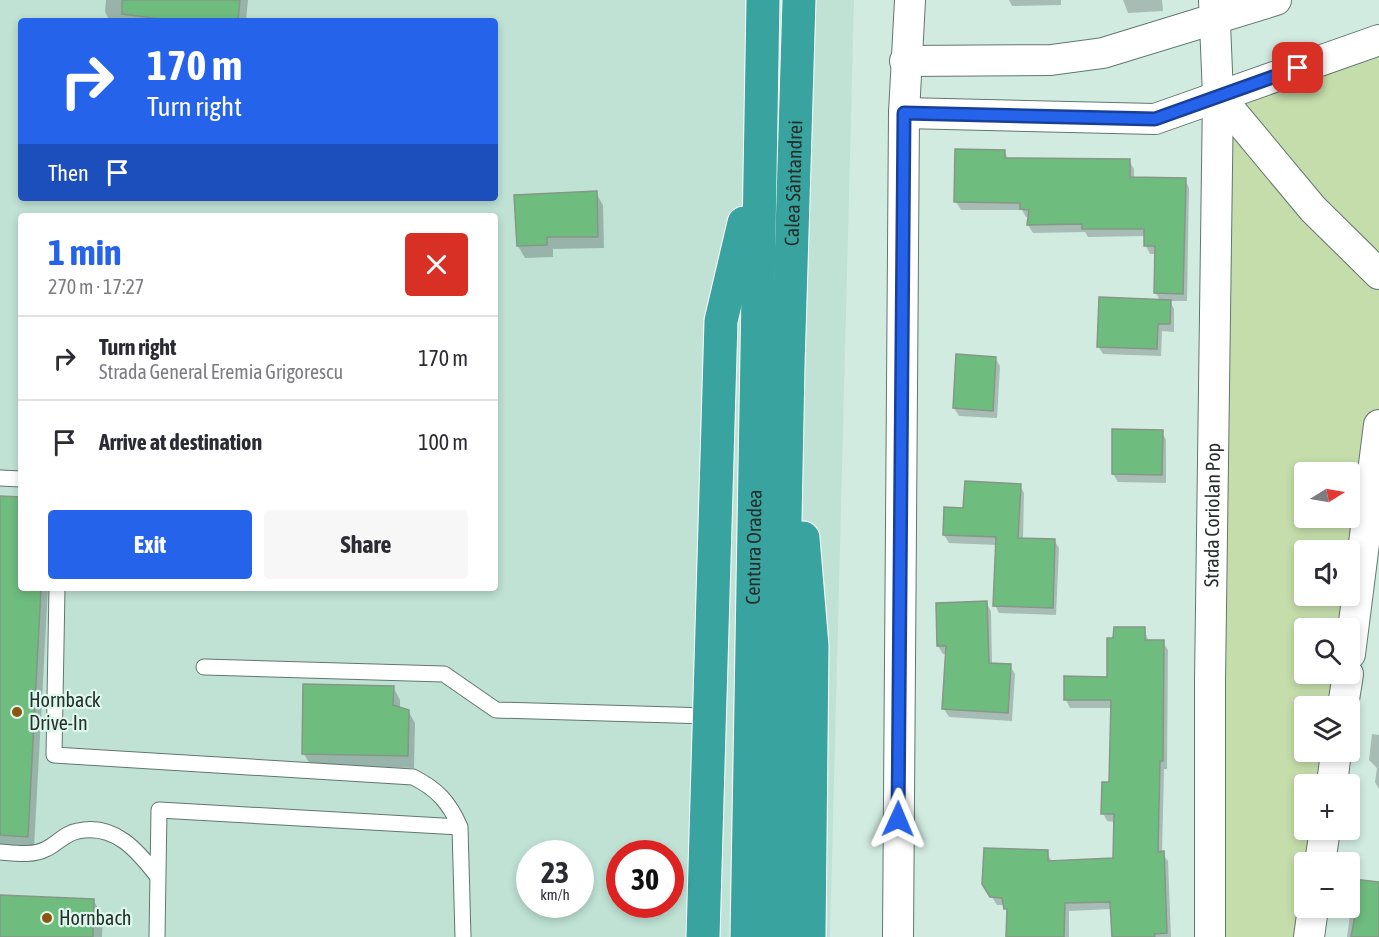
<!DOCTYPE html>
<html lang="en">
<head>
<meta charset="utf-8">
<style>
  body { margin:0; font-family:"Asap Condensed",sans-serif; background:#f7f7f7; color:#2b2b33; height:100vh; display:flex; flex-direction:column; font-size:22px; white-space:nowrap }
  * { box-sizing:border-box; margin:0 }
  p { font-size:20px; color:#7c7c81 }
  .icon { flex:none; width:33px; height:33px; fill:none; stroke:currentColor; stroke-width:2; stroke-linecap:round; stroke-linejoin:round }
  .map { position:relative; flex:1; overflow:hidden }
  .sheet { position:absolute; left:18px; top:213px; width:480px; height:378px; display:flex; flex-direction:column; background:#fff; border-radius:6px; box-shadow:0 3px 9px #0003 }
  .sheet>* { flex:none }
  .banner { position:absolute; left:18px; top:18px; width:480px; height:183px; border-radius:6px; box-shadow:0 3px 9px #0003; background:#2563eb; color:#fff; overflow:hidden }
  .needle { width:39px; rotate:79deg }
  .controls { position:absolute; left:1294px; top:462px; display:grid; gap:12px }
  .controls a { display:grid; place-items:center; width:66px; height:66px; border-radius:6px; background:#fff; box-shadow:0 3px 9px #0003; font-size:30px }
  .speed { position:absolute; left:516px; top:840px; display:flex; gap:12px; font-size:30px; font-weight:700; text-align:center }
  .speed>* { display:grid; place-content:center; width:78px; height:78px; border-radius:50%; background:#fff; box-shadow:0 3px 9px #0003; line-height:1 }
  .speed small { font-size:15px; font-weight:400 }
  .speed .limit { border:9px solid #d22; background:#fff; color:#111 }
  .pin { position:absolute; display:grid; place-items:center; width:51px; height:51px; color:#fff; margin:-26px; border-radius:12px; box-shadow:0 3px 9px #0006 }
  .me { position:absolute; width:66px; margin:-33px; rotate:1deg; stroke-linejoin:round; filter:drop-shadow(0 0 4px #0008) }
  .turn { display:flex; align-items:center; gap:21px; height:126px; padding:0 30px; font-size:27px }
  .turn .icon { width:78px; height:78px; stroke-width:2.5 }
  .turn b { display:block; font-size:42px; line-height:51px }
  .then { display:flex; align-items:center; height:57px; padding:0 30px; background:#0003; gap:12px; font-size:22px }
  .round { display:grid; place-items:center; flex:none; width:63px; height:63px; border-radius:6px; background:#f7f7f7 }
  .overview { display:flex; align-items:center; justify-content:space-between; height:102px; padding:0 30px }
  h1 { font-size:36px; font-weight:700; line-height:45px; color:#2563eb }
  .cta { display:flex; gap:12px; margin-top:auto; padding:12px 30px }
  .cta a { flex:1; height:69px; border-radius:6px; background:#2563eb; color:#fff; font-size:24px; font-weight:700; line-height:69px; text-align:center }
  .cta a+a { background:#f7f7f7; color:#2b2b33 }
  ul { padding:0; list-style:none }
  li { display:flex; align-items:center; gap:18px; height:84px; padding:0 30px; border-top:2px solid #e1e1e2 }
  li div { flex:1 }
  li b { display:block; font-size:22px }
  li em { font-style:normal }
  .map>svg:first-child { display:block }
  .built { fill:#bfe2d5; fill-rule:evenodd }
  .green { fill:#c5ddab; fill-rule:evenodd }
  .shadow { fill:#0003 }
  .building { fill:#6fbc7f; stroke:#859787; stroke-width:1.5 }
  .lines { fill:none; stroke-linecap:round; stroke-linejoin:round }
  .lane-casing { stroke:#60776f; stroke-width:17 }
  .street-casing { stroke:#60776f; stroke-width:32 }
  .highway-casing { stroke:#fff; stroke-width:35 }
  .lane { stroke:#fff; stroke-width:15 }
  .street { stroke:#fff; stroke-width:30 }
  .highway { stroke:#39a39f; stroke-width:33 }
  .route-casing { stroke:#184099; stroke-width:15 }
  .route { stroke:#2563eb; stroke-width:10 }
  .poi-dot { fill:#8e550f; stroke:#def8ee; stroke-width:2 }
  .labels { text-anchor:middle; stroke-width:4.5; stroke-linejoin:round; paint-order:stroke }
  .street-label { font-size:20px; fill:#252f2b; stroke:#def8ee }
  .poi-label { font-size:20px; fill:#252f2b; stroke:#def8ee; text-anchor:start }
</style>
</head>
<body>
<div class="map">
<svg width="1379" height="937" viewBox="0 0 1379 937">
  <rect width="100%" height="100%" fill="#d1ebe1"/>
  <path class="built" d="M 0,0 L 854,0 L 830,937 L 0,937 ZM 21,21 L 495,21 L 495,198 L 21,198 ZM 21,216 L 495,216 L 495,588 L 21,588 ZM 530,854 L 580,854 L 580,904 L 530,904 ZM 620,854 L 670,854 L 670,904 L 620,904 Z"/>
  <path class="green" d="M 1379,40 L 1379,425 L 1350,628 L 1305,628 L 1305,674 L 1348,674 L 1343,706 L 1305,706 L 1305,752 L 1336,752 L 1332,784 L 1305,784 L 1305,830 L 1325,830 L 1320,862 L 1305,862 L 1305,908 L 1309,937 L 1210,937 L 1218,95 ZM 1305,472 L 1350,472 L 1350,518 L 1305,518 ZM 1305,550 L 1350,550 L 1350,596 L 1305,596 Z"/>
  <path class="shadow" d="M 106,0 L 248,0 L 246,21 L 110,21 L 105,12 Z
    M 1009,0 L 1061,0 L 1061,5 L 1012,6 Z
    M 1123,0 L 1162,0 L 1163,11 L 1128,13 Z
    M 1004,152 L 1009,160 L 1129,161 L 1134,169 L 1134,178 L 1185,180 L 1189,188 L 1187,301 L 1170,301 L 1174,309 L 1174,332 L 1162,331 L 1161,356 L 1103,354 L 1098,346 L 1160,301 L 1156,293 L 1156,254 L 1150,254 L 1146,246 L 1146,236 L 1088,237 L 1085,232 L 1033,233 L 1028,225 L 1029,217 L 1026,217 L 1022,210 L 961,210 L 956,202 Z
    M 596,193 L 603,205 L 604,248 L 553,249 L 553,257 L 525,258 L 518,246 Z
    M 995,358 L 1000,366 L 997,418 L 959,416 L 954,408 Z
    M 1162,432 L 1166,440 L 1166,483 L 1118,482 L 1113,474 Z
    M 1020,485 L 1024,493 L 1023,539 L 1054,540 L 1059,548 L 1056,615 L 999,613 L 995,605 L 997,545 L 949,543 L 944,535 L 965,510 Z
    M 0,497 L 21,499 L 21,588 L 48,588 L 34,849 L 0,847 Z
    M 986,603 L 991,611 L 992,665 L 1010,666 L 1015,674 L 1012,721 L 949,717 L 944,709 L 947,654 L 943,654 L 938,646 Z
    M 1144,629 L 1149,642 L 1163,642 L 1168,650 L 1167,769 L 1164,769 L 1162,853 L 1168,861 L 1171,937 L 1114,937 L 1112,909 L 1069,911 L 1069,937 L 1008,937 L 1008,913 L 1005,905 L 997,905 L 984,884 L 1047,852 L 1052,862 L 1114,859 L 1115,822 L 1107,821 L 1103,813 L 1111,784 L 1112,708 L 1070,708 L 1066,700 L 1108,678 Z
    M 393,687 L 400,700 L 400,708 L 408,711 L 415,723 L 414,768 L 311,766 L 304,754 Z
    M 1372,734 L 1379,735 L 1379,789 L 1375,782 L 1377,768 L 1369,760 Z
    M 1355,880 L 1379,883 L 1379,937 L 1347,937 Z
    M 0,897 L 93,900 L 103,916 L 102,937 L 0,937 Z"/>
  <path class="building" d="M 122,0 L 240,0 L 238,21 L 178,21 L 122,14 Z
    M 955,149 L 1005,150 L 1005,158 L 1130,159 L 1130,177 L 1186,178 L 1183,294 L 1154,293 L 1155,246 L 1144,246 L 1144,229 L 1082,229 L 1082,224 L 1027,225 L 1029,210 L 1020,209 L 1020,203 L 954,202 Z
    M 597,191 L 598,237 L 547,237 L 547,245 L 517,246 L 514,195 Z
    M 1099,297 L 1171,300 L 1170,324 L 1158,324 L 1157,349 L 1097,347 Z
    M 956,354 L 996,357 L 993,411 L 953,408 Z
    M 1112,429 L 1163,430 L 1162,475 L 1112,474 Z
    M 965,481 L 1021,484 L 1018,538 L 1055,539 L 1053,608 L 993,606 L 996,537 L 943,535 L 944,507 L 963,508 Z
    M 0,496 L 21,497 L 21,588 L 41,588 L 28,837 L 0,835 Z
    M 987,601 L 989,663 L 1011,664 L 1008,713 L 942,709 L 946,646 L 937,646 L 936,603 Z
    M 1114,627 L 1145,627 L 1145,640 L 1164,640 L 1163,761 L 1160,761 L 1158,852 L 1164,851 L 1167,933 L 1154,934 L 1155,937 L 1112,937 L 1110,902 L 1065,903 L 1064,937 L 1006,937 L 1007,909 L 1004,909 L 1002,898 L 990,897 L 982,884 L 984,848 L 1048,850 L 1048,861 L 1113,858 L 1114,814 L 1101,814 L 1102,782 L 1109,782 L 1111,700 L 1064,700 L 1064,676 L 1107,677 L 1107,638 L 1113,638 Z
    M 303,684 L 394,686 L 393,705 L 409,710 L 408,756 L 302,754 Z
    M 1353,879 L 1379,882 L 1379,937 L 1351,937 L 1355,916 L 1349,915 Z
    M 0,895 L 94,899 L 93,937 L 0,937 Z"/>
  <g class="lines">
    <g class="lane-casing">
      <path id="lane" d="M 0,478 L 21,479
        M 57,588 L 54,755 L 413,777 C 437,789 449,802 460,827
        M 204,667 L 444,674 L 496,710 L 709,716
        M 0,852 C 14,853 33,856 46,849 C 57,844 65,833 78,831 C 115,823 138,851 158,877
        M 157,937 L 159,810 L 460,827 L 463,937"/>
    </g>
    <g class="street-casing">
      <g id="street">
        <path d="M 905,61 L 1051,60 L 1103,53 L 1276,0"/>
        <path d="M 1218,95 L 1313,209 L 1379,274"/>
        <path d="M 904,113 L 1155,119 L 1379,40"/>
        <path d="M 1350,654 L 1379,425"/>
        <path d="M 1343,706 L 1348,674"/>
        <path d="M 1332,784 L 1336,752"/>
        <path d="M 1320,862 L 1325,830"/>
        <path d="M 898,937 L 904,113 L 910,0"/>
        <path id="s1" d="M 1210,937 L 1210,681 L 1218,95 L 1214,0"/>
        <path d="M 1309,937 L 1313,908"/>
      </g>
    </g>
    <g class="highway-casing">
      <g id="highway">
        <path d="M 803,538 L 812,646 L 809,937"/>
        <path d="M 703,937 L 721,321 L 744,223"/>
        <path id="s2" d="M 747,937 L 763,0"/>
        <path id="s3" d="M 777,937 L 788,366 L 799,0"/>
      </g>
    </g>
    <use href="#lane" class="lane"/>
    <use href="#street" class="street"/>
    <use href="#highway" class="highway"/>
  </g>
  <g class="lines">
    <g class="route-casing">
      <path id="route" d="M 898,819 L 904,113 L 1155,119 L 1298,68"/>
    </g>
    <use href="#route" class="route"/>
  </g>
  <g class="poi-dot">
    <circle cx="17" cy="712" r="6"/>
    <circle cx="47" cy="918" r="6"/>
  </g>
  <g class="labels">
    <g class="street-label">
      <text dy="7" stroke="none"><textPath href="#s3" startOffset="754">Calea Sântandrei</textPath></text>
      <text dy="7" stroke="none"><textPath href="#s1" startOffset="422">Strada Coriolan Pop</textPath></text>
      <text dy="7" stroke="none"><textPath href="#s2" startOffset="390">Centura Oradea</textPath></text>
    </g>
    <g class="poi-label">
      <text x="29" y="707">Hornback<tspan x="29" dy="23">Drive-In</tspan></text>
      <text x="59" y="925">Hornbach</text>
    </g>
  </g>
</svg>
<div class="controls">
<a><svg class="needle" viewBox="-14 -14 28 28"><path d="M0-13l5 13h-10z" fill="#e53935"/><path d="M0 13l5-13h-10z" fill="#7c7c81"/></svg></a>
<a><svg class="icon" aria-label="sound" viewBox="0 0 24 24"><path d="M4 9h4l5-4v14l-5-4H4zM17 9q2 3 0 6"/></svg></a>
<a><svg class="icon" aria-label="search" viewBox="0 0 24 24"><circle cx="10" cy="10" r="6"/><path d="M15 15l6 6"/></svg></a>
<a><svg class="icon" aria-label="layers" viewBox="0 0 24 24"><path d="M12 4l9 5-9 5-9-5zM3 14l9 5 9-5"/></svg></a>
<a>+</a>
<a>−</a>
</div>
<div class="speed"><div>23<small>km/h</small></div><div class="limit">30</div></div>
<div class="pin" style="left:1298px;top:68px;background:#d93025"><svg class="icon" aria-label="arrive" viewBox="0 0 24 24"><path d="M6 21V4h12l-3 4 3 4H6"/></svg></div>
<svg class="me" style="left:898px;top:819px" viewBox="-20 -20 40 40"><path d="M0-17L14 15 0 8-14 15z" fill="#2563eb" stroke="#fff" stroke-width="4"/></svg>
<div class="banner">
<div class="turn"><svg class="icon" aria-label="right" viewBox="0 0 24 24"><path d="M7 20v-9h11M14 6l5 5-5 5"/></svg><div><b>170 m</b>Turn right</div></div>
<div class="then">Then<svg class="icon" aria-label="arrive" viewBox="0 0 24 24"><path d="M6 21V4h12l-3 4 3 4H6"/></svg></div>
</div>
<section class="sheet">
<div class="overview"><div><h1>1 min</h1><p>270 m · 17:27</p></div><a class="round" style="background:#d93025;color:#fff"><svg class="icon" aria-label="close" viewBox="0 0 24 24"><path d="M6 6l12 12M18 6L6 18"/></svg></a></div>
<ul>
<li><svg class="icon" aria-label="right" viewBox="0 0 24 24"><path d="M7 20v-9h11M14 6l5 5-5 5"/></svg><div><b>Turn right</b><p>Strada General Eremia Grigorescu</p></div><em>170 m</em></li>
<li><svg class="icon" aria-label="arrive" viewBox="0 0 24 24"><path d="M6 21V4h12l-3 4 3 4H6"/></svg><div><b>Arrive at destination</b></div><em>100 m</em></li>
</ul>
<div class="cta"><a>Exit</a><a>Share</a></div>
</section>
</div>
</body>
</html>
